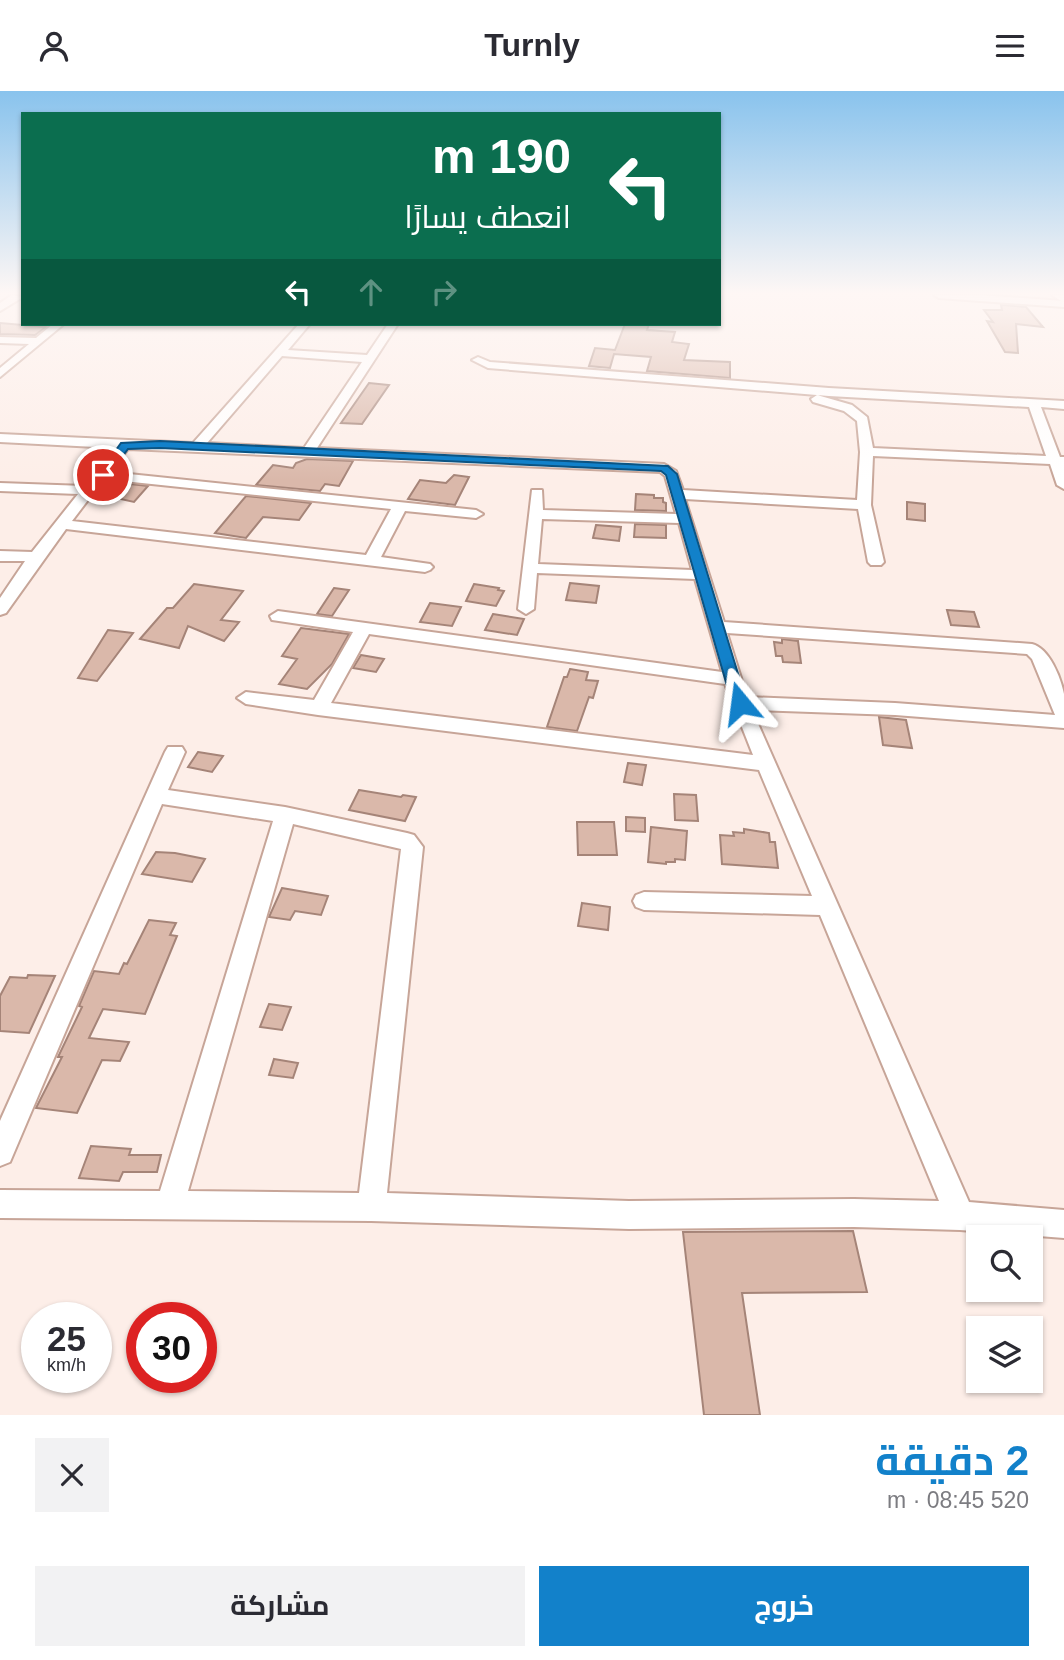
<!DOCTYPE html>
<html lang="ar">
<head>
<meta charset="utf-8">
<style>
  body { margin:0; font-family:Arial,Cairo,sans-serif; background:#f2f2f3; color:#2b2b33; direction:rtl; height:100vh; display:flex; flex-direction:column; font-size:26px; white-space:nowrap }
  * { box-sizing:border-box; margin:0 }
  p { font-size:23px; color:#7c7c81 }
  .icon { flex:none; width:38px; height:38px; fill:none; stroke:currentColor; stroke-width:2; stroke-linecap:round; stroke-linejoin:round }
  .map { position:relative; height:1324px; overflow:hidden; direction:ltr }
  .details { display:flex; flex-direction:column; background:#fff; flex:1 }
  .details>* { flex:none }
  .guide { position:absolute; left:21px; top:21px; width:700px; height:214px; border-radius:0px; box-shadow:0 2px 5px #0004; direction:rtl; background:#0b6e4f; color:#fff; overflow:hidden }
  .tools { position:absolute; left:966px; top:1134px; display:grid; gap:14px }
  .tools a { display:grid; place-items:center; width:77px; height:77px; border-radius:0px; background:#fff; box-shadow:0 2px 5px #0004; font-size:35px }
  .speed { position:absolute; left:21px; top:1211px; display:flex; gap:14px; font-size:35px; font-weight:700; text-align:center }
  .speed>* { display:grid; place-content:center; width:91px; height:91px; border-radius:50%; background:#fff; box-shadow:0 2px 5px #0004; line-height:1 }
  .speed small { font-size:18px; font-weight:400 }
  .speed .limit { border:10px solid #d22; background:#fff; color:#111 }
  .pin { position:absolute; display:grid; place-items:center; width:60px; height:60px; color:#fff; margin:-30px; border:4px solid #fff; border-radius:50%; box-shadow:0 2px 7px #0007 }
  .me { position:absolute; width:77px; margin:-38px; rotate:344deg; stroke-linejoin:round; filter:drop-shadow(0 0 5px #0008) }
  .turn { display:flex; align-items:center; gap:24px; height:147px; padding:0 35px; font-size:32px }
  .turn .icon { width:91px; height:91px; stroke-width:2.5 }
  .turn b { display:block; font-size:49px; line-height:60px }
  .lanes { display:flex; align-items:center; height:66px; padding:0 35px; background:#0003; justify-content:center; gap:35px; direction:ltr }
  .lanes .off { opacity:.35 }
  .round { display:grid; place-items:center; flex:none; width:74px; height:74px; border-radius:0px; background:#f2f2f3 }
  .headline { display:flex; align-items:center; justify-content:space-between; height:119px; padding:0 35px }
  h1 { font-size:42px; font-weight:700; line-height:52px; color:#1281ca }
  .button { display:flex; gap:14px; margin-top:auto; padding:14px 35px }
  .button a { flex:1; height:80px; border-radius:0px; background:#1281ca; color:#fff; font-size:28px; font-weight:700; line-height:80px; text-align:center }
  .button a+a { background:#f2f2f3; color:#2b2b33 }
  header { display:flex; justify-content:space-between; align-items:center; height:91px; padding:0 35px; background:#fff; font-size:32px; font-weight:700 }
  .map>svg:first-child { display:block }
  .building { fill:#dab8aa; stroke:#a58478; stroke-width:2 }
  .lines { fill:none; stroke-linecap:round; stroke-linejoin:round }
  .minor-casing { stroke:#c7a598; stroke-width:4 }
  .major-casing { stroke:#c7a598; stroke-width:4 }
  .minor { fill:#fff; fill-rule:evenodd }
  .major { fill:#fff; fill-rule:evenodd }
  .route { fill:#1281ca; stroke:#0c5483; stroke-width:2 }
</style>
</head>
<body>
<header><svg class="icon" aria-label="menu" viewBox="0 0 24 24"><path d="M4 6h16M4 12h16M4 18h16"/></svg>Turnly<svg class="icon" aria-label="person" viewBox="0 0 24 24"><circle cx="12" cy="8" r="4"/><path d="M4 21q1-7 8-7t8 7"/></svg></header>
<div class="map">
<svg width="1064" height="1324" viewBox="0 0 1064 1324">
  <rect width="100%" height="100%" fill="#fdeee8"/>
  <path class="building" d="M 1001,214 L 1026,216 L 1043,236 L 1016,233 L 1018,262 L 1005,261 L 987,230 L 993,231 L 984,219 L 1002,219 Z
    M 0,232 L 46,236 L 35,244 L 0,243 Z
    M 625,233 L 649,233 L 647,239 L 675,241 L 672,251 L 689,253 L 684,269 L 730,271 L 730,287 L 647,280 L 651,266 L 614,263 L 610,277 L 589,275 L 595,257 L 615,259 Z
    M 369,292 L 389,294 L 362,333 L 341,332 Z
    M 307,368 L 353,370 L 339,395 L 325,393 L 320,400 L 256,394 L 273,374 L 293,377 L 296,372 Z
    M 454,384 L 469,386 L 455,414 L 408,408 L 420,389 L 446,392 Z
    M 130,393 L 148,395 L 134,411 L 116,407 Z
    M 636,403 L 654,404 L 654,407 L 663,407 L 663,411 L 666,412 L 666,420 L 635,419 Z
    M 246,405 L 311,412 L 299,429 L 263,426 L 246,447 L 215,442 Z
    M 907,411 L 925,413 L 925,430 L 907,428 Z
    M 635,433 L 666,434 L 666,447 L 634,446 Z
    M 596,434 L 621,436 L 619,450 L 593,447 Z
    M 570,492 L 599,495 L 596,512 L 566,509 Z
    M 194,493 L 243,500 L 221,529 L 239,531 L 224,550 L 188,535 L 179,557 L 140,548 L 167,517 L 173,517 Z
    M 474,493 L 499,497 L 498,499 L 504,500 L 496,515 L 466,510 Z
    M 334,497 L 349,499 L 332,525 L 317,523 Z
    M 430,512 L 461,516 L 452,535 L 420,531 Z
    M 947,519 L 974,521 L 979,536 L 951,534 Z
    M 493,523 L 524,528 L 517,544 L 485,539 Z
    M 301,537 L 349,543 L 332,573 L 307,598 L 279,593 L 297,568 L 282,565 Z
    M 108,539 L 133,542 L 97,590 L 78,587 Z
    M 782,548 L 798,550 L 801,572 L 783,571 L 782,565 L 776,565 L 774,551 L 782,552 Z
    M 361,564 L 384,568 L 376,581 L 353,577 Z
    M 570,578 L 588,581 L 586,589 L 598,590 L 593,607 L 589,606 L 577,640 L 547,636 L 564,586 L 567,586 Z
    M 879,626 L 906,629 L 912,657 L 883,654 Z
    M 198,661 L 223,665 L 212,681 L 188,676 Z
    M 628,672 L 646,674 L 642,694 L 624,691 Z
    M 359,699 L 401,706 L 403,704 L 416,706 L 405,730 L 349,719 Z
    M 674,703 L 696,704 L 698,730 L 675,729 Z
    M 626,726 L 645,727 L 645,741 L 626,740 Z
    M 577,731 L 614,731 L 617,764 L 578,764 Z
    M 651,736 L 687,740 L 685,769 L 675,768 L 675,771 L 666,771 L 666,773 L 648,771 Z
    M 744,738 L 769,742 L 770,751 L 775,751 L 778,777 L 722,773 L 720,744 L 734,745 L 733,741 L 744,742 Z
    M 156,761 L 175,762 L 205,768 L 192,791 L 142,783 Z
    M 282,797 L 328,805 L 321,824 L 295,820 L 290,829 L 269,826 Z
    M 582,812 L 610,816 L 608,839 L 578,835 Z
    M 149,829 L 176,832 L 170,844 L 177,845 L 145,923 L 103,918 L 89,947 L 129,951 L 120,970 L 102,969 L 77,1022 L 36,1017 L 62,966 L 58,966 L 82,916 L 79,915 L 94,880 L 119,883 L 124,872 L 127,873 Z
    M 28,884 L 55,885 L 29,942 L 0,940 L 0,905 L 10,886 L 27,887 Z
    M 269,913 L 291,916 L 282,939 L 260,936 Z
    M 274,968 L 298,972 L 293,987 L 269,984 Z
    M 91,1055 L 131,1058 L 129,1064 L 161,1064 L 157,1081 L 123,1081 L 119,1090 L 79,1087 Z
    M 853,1140 L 867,1201 L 742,1202 L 760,1324 L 704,1324 L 683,1141 Z"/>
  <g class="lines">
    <g class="minor-casing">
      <path id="minor" d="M 12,204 L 23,206 L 0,220 L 0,212 Z
        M 934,204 L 979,204 L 1064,210 L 1064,216 L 939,207 Z
        M 53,233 L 64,233 L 0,286 L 0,277 L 29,253 L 0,252 L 0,246 L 36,247 Z
        M 299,233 L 310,233 L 288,259 L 367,264 L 388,233 L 398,233 L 317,357 L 664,373 L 676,380 L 683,399 L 857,409 L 860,361 L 857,330 L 844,320 L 813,311 L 811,308 L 817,304 L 852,314 L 867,326 L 873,357 L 1046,365 L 1029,316 L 829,305 L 488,277 L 472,269 L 478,266 L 490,271 L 829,297 L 1064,310 L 1064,318 L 1041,316 L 1060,366 L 1064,366 L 1064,398 L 1057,394 L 1050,373 L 873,365 L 871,414 L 884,471 L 881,474 L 871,474 L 868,471 L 858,418 L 685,408 L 724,531 L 1032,553 C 1049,557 1061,587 1064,603 C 1064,614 1064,626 1064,637 L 895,624 L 752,619 L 969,1111 L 1064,1119 L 1064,1147 L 960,1139 L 854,1136 L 629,1138 L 371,1130 L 0,1127 L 0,1099 L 160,1100 L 273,730 L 162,713 L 10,1071 L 0,1075 L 0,1030 L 165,661 L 168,656 L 182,656 L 185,661 L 168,699 L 285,716 L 407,742 L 414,744 L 423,756 L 387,1102 L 629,1110 L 854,1108 L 939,1110 L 820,824 L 644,819 L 636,816 L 633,810 L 636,804 L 644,801 L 812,805 L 759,679 L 318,624 L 246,613 L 237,607 L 246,601 L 314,609 L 353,541 L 272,529 L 270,525 L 278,520 L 722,581 L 695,488 L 537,482 L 534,518 L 526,523 L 518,518 L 532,399 L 542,399 L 543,419 L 676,423 L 665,385 L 660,381 L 128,358 L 110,381 L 476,419 L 483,423 L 476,427 L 405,420 L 381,466 L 430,473 L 433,476 L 430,479 L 425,481 L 66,438 L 6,522 L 0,524 L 0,507 L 25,470 L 0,470 L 0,460 L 32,461 L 78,403 L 0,400 L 0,392 L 85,395 L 115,357 L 0,351 L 0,343 L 193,352 ZM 282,265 L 362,271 L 304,357 L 207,352 ZM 104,388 L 391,418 L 366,464 L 72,430 ZM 542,428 L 679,432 L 692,479 L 538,473 ZM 727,542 L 1027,563 L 1032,568 L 1055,624 L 895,612 L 747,606 ZM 369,543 L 725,593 L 753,664 L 331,612 ZM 293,733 L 401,758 L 359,1102 L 188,1100 Z"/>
    </g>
    <g class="major-casing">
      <path id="major" d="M 1052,204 L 1064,204 L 1064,212 Z"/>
    </g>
    <use href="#minor" class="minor"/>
    <use href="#major" class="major"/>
  </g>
  <linearGradient id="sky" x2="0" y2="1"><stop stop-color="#89c3ed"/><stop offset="0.52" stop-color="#fef7f5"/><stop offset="1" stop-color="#fef7f5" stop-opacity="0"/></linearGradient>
  <rect width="1064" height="389" fill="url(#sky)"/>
  <path class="route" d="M 160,350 L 668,375 L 677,383 L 747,612 L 740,617 L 732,612 L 666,384 L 661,380 L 160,357 L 128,358 L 107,386 L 98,384 L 121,352 Z"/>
</svg>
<div class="tools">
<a><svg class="icon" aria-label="search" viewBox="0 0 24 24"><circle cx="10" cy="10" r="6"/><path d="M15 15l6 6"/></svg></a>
<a><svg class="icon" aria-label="layers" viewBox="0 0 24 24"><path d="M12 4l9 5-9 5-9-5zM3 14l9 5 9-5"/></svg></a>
</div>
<div class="speed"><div>25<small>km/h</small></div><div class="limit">30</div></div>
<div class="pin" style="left:103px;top:384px;background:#d93025"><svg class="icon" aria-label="arrive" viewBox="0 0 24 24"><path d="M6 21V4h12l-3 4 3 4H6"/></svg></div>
<svg class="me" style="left:740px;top:612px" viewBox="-20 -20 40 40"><path d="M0-17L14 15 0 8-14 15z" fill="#1281ca" stroke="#fff" stroke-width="4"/></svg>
<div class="guide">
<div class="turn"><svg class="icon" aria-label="left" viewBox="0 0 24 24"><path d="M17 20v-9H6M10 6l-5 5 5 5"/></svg><div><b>190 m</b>انعطف يسارًا</div></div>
<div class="lanes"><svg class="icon" aria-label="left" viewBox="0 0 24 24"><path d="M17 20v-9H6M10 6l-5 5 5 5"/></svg><svg class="icon off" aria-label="ahead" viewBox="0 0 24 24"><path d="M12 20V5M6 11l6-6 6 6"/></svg><svg class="icon off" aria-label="right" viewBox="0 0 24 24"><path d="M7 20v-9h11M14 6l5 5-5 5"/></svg></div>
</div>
</div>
<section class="details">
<div class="headline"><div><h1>2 دقيقة</h1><p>520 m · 08:45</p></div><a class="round"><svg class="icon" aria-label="close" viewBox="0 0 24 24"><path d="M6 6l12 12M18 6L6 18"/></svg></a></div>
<div class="button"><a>خروج</a><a>مشاركة</a></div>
</section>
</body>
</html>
